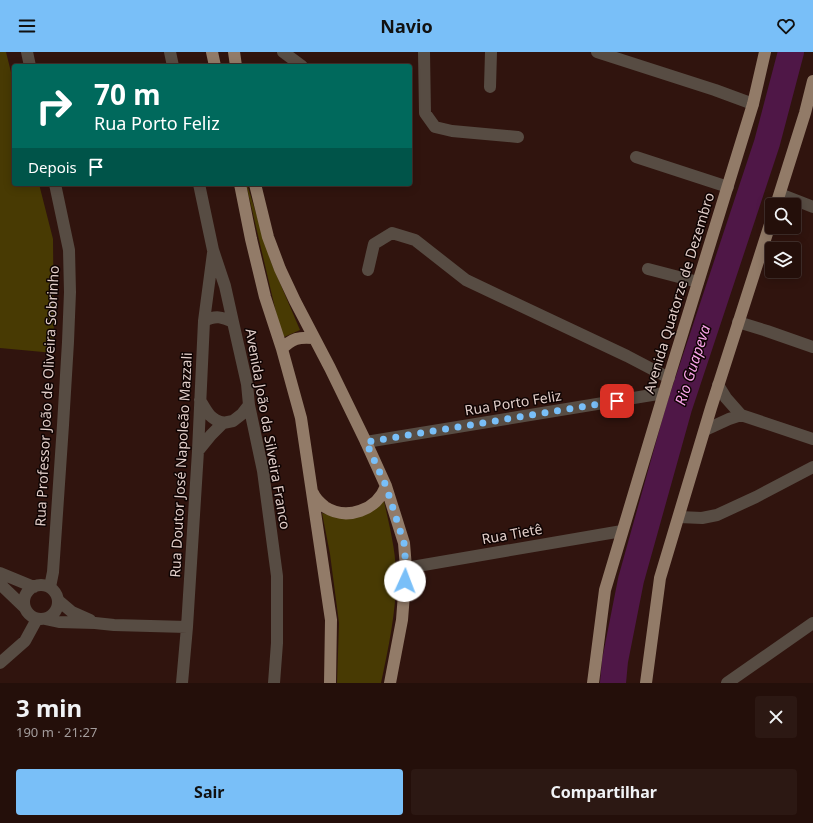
<!DOCTYPE html>
<html lang="pt">
<head>
<meta charset="utf-8">
<style>
  body { margin:0; font-family:"Noto Sans",sans-serif; background:#2c1813; color:#f1f3f6; height:100vh; display:flex; flex-direction:column; font-size:15px; white-space:nowrap }
  * { box-sizing:border-box; margin:0 }
  p { font-size:13px; color:#a39c9c }
  .icon { flex:none; width:22px; height:22px; fill:none; stroke:currentColor; stroke-width:2; stroke-linecap:round; stroke-linejoin:round }
  .map { position:relative; height:631px; overflow:hidden }
  .drawer { display:flex; flex-direction:column; background:#240f0a; flex:1 }
  .drawer>* { flex:none }
  .hud { position:absolute; left:12px; top:12px; width:400px; height:122px; border-radius:4px; box-shadow:0 2px 10px #0003,0 0 0 1px #412f2b; background:#00695c; color:#fff; overflow:hidden }
  .controls { position:absolute; left:765px; top:146px; display:grid; gap:8px }
  .controls a { display:grid; place-items:center; width:36px; height:36px; border-radius:4px; background:#240f0a; box-shadow:0 2px 10px #0003,0 0 0 1px #412f2b; font-size:20px }
  .pin { position:absolute; display:grid; place-items:center; width:34px; height:34px; color:#fff; margin:-17px; border-radius:8px; box-shadow:0 2px 6px #0006 }
  .me { position:absolute; width:44px; margin:-22px; rotate:2deg; stroke-linejoin:round; filter:drop-shadow(0 0 3px #0008) }
  .turn { display:flex; align-items:center; gap:14px; height:84px; padding:0 16px; font-size:18px }
  .turn .icon { width:52px; height:52px; stroke-width:2.5 }
  .turn b { display:block; font-size:28px; line-height:34px }
  .then { display:flex; align-items:center; height:38px; padding:0 16px; background:#0003; gap:8px; font-size:15px }
  .round { display:grid; place-items:center; flex:none; width:42px; height:42px; border-radius:4px; background:#2c1813 }
  .summary { display:flex; align-items:center; justify-content:space-between; height:68px; padding:0 16px }
  h1 { font-size:24px; font-weight:700; line-height:30px }
  .cta { display:flex; gap:8px; margin-top:auto; padding:8px 16px }
  .cta a { flex:1; height:46px; border-radius:4px; background:#79bff8; color:#111; font-size:16px; font-weight:700; line-height:46px; text-align:center }
  .cta a+a { background:#2c1813; color:#f1f3f6 }
  header { display:flex; justify-content:space-between; align-items:center; height:52px; padding:0 16px; background:#79bff8; color:#111; font-size:18px; font-weight:700 }
  .map>svg:first-child { display:block }
  .green { fill:#483a03 }
  .lines { fill:none; stroke-linecap:round; stroke-linejoin:round }
  .river { stroke:#4f1747; stroke-width:26 }
  .minor { stroke:#574c43; stroke-width:12 }
  .major { stroke:#927b68; stroke-width:12 }
  .route { stroke:#79bff8; stroke-width:7; stroke-dasharray:0 12.6 }
  .labels { text-anchor:middle; stroke-width:3; stroke-linejoin:round; paint-order:stroke }
  .street-label { font-size:14px; fill:#e3cfca; stroke:#0f0403 }
  .water-label { font-size:15px; font-style:italic; fill:#f9a3e9; stroke:#0f0403 }
</style>
</head>
<body>
<header><svg class="icon" aria-label="menu" viewBox="0 0 24 24"><path d="M4 6h16M4 12h16M4 18h16"/></svg>Navio<svg class="icon" aria-label="heart" viewBox="0 0 24 24"><path d="M12 20l-8-8c-3-5 5-10 8-4 3-6 11-1 8 4z"/></svg></header>
<div class="map">
<svg width="813" height="631" viewBox="0 0 813 631">
  <rect width="100%" height="100%" fill="#30140e"/>
  <path class="green" d="M 0,0 L 6,0 L 14,32 L 14,132 L 39,132 L 53,187 L 54,301 L 0,296 Z
    M 246,132 L 247,132 L 271,210 L 300,278 L 282,286 Z
    M 384,449 C 389,472 395,495 396,519 C 397,556 389,594 381,631 L 337,631 L 339,571 L 330,502 L 322,461 L 332,464 L 375,457 Z"/>
  <g class="lines">
    <path class="river" d="M 613,631 L 615,609 L 631,528 L 679,356 L 767,91 L 791,0"/>
    <path class="minor" d="M 27,0 L 30,14
      M 170,0 L 173,14
      M 283,0 L 302,14
      M 424,0 L 425,61 L 435,75 L 452,79 L 518,85
      M 597,0 L 715,38 L 753,52
      M 490,35 L 491,0
      M 636,105 L 728,135
      M 199,132 L 213,198 L 225,234 L 233,270 L 247,332 L 249,353 L 263,419 L 277,524 L 277,591 L 274,631
      M 780,142 L 813,155
      M 648,217 L 698,230
      M 368,218 L 374,192 L 392,181 L 415,188 L 466,228 L 627,304 L 669,326
      M 204,269 C 216,263 222,265 233,270
      M 738,270 L 767,279 L 813,295
      M 718,333 L 726,346 L 741,363 L 813,387
      M 200,348 C 207,360 209,366 223,371
      M 705,378 L 729,367 L 741,363
      M 366,390 L 664,341
      M 198,399 L 211,383 L 223,371 L 233,369 L 242,362 L 249,353
      M 679,465 L 702,466 L 717,463 L 756,445 L 813,415
      M 406,516 L 622,479
      M 0,521 L 34,535
      M 0,532 L 25,556
      M24 550a17 17 0 1 1 34 0a17 17 0 1 1-34 0Z
      M 50,535 L 53,520 L 63,373 L 68,290 L 70,240 L 69,198 L 55,132
      M 59,549 L 72,560 L 90,568
      M 45,567 L 59,570 L 95,571 L 114,573 L 187,575
      M 0,611 L 25,589 L 37,567
      M 182,631 L 187,575 L 198,399 L 204,269 L 213,201
      M 727,631 L 813,571"/>
    <path class="major" d="M 212,0 L 215,14
      M 234,0 L 236,14
      M 240,132 L 251,187 L 265,245 L 282,297 L 301,366 L 331,568 L 330,631
      M 255,132 L 268,185 L 280,217 L 295,249 L 330,316 L 366,390 L 386,434 L 404,491 L 406,516 L 402,568 L 390,631
      M 776,153 L 805,61 L 813,29
      M 282,297 C 292,286 299,285 313,286
      M 313,441 C 315,447 320,451 325,455 C 347,469 377,458 386,434
      M 593,631 L 605,538 L 664,341 L 753,52 L 765,0
      M 646,631 L 660,526 L 711,356 L 772,166"/>
  </g>
  <g class="lines">
    <path class="route" d="M 405,529 L 406,516 L 404,491 L 386,434 L 366,390 L 617,349"/>
  </g>
  <g class="labels">
    <g class="street-label">
      <text transform="translate(679 241) rotate(-73)" y="5">Avenida Quatorze de Dezembro</text>
      <text transform="translate(47 344) rotate(-87)" y="5">Rua Professor João de Oliveira Sobrinho</text>
      <text transform="translate(513 351) rotate(-9)" y="5">Rua Porto Feliz</text>
      <text transform="translate(268 377) rotate(80)" y="5">Avenida João da Silveira Franco</text>
      <text transform="translate(181 413) rotate(-87)" y="5">Rua Doutor José Napoleão Mazzali</text>
      <text transform="translate(512 482) rotate(-10)" y="5">Rua Tietê</text>
    </g>
    <g class="water-label">
      <text transform="translate(693 313) rotate(-72)" y="5">Rio Guapeva</text>
    </g>
  </g>
</svg>
<div class="controls">
<a><svg class="icon" aria-label="search" viewBox="0 0 24 24"><circle cx="10" cy="10" r="6"/><path d="M15 15l6 6"/></svg></a>
<a><svg class="icon" aria-label="layers" viewBox="0 0 24 24"><path d="M12 4l9 5-9 5-9-5zM3 14l9 5 9-5"/></svg></a>
</div>
<div class="pin" style="left:617px;top:349px;background:#d93025"><svg class="icon" aria-label="arrive" viewBox="0 0 24 24"><path d="M6 21V4h12l-3 4 3 4H6"/></svg></div>
<svg class="me" style="left:405px;top:529px" viewBox="-20 -20 40 40"><circle r="19" fill="#fff"/><path d="M0-13L10 11 0 6-10 11z" fill="#79bff8"/></svg>
<div class="hud">
<div class="turn"><svg class="icon" aria-label="right" viewBox="0 0 24 24"><path d="M7 20v-9h11M14 6l5 5-5 5"/></svg><div><b>70 m</b>Rua Porto Feliz</div></div>
<div class="then">Depois<svg class="icon" aria-label="arrive" viewBox="0 0 24 24"><path d="M6 21V4h12l-3 4 3 4H6"/></svg></div>
</div>
</div>
<section class="drawer">
<div class="summary"><div><h1>3 min</h1><p>190 m · 21:27</p></div><a class="round"><svg class="icon" aria-label="close" viewBox="0 0 24 24"><path d="M6 6l12 12M18 6L6 18"/></svg></a></div>
<div class="cta"><a>Sair</a><a>Compartilhar</a></div>
</section>
</body>
</html>
